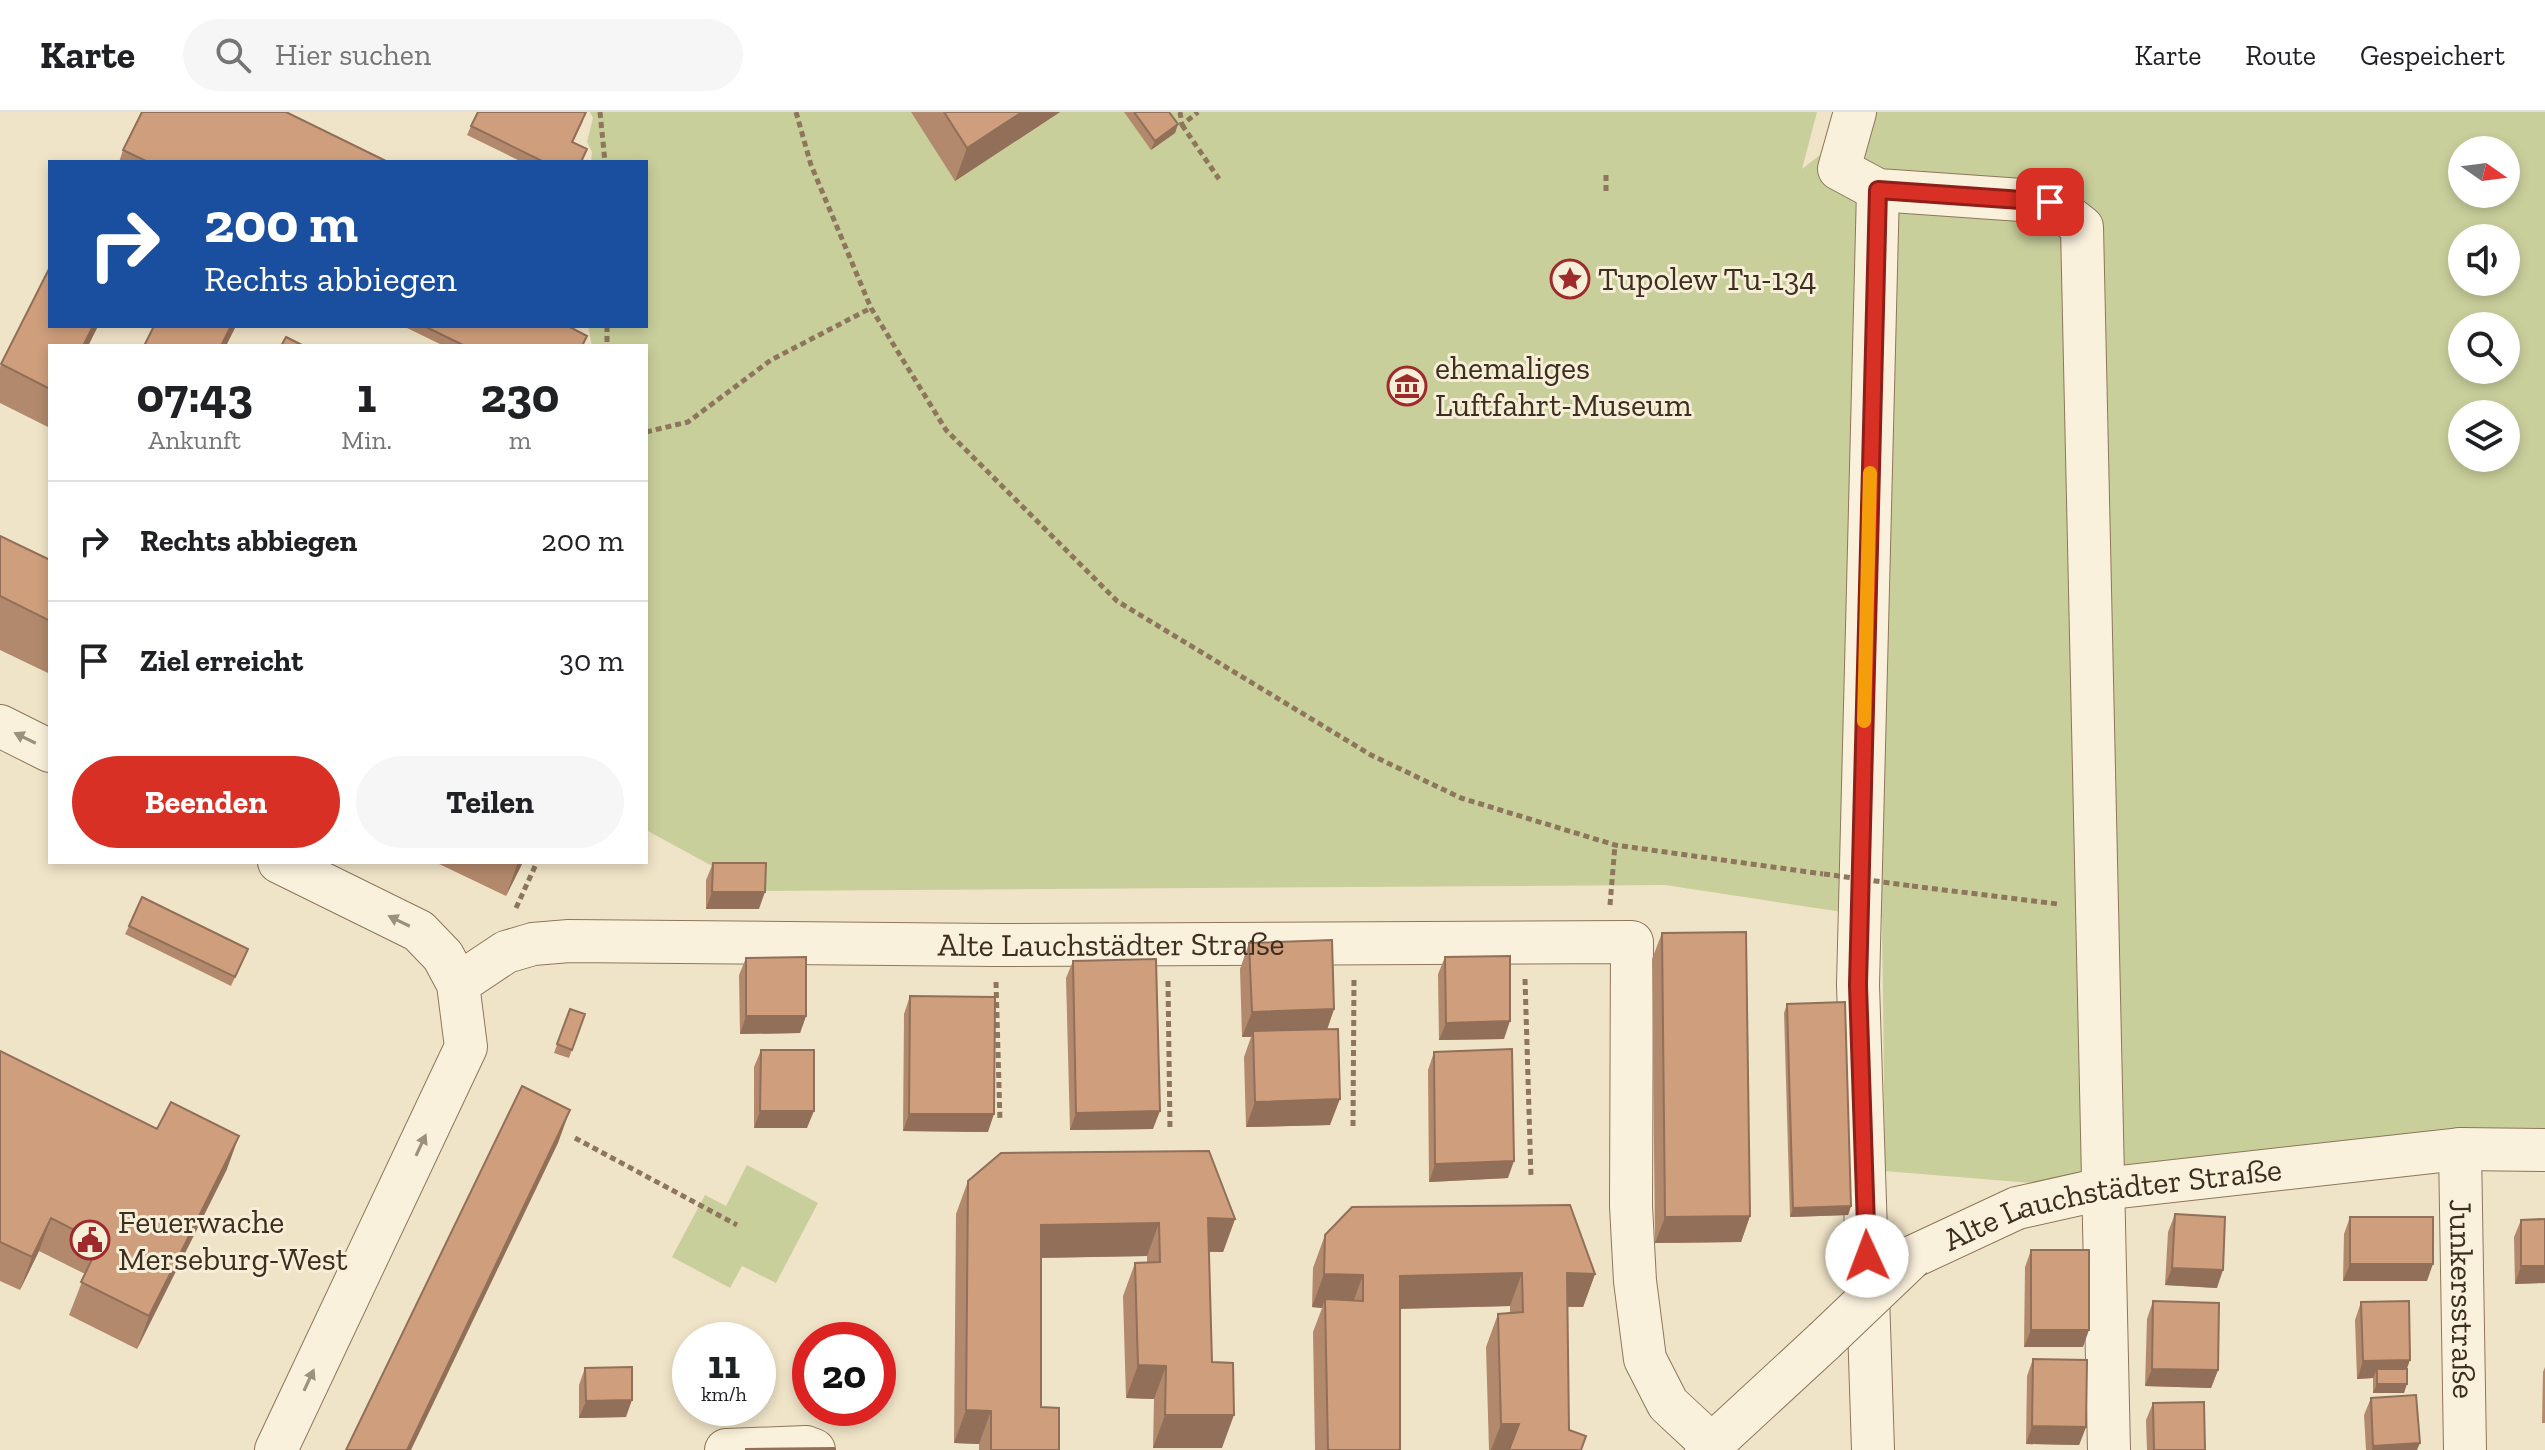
<!DOCTYPE html>
<html lang="de">
<head>
<meta charset="utf-8">
<style>
  body { margin:0; font-family:"Zilla Slab",serif; background:#f6f6f6; color:#202124; height:100vh; display:flex; flex-direction:column; font-size:30px; white-space:nowrap }
  * { box-sizing:border-box; margin:0 }
  p { font-size:26px; color:#757577 }
  .icon { flex:none; width:44px; height:44px; fill:none; stroke:currentColor; stroke-width:2; stroke-linecap:round; stroke-linejoin:round }
  .map { position:relative; flex:1; overflow:hidden }
  .details { position:absolute; left:48px; top:232px; width:600px; height:520px; display:flex; flex-direction:column; background:#fff; border-radius:0px; box-shadow:0 4px 12px #0003 }
  .details>* { flex:none }
  .hud { position:absolute; left:48px; top:48px; width:600px; height:168px; border-radius:0px; box-shadow:0 4px 12px #0003; background:#1a4fa0; color:#fff; overflow:hidden }
  .needle { width:52px; rotate:104deg }
  .tools { position:absolute; left:2448px; top:24px; display:grid; gap:16px }
  .tools a { display:grid; place-items:center; width:72px; height:72px; border-radius:50%; background:#fff; box-shadow:0 4px 12px #0003; font-size:40px }
  .speed { position:absolute; left:672px; top:1210px; display:flex; gap:16px; font-size:40px; font-weight:700; text-align:center }
  .speed>* { display:grid; place-content:center; width:104px; height:104px; border-radius:50%; background:#fff; box-shadow:0 4px 12px #0003; line-height:1 }
  .speed small { font-size:20px; font-weight:400 }
  .speed .limit { border:12px solid #d22; background:#fff; color:#111 }
  .pin { position:absolute; display:grid; place-items:center; width:68px; height:68px; color:#fff; margin:-34px; border-radius:16px; box-shadow:0 4px 12px #0006 }
  .me { position:absolute; width:88px; margin:-44px; rotate:358deg; stroke-linejoin:round; filter:drop-shadow(0 0 6px #0008) }
  .turn { display:flex; align-items:center; gap:28px; height:168px; padding:0 24px; font-size:36px }
  .turn .icon { width:104px; height:104px; stroke-width:2.5 }
  .turn b { display:block; font-size:56px; line-height:68px }
  .eta { display:flex; justify-content:space-evenly; align-items:center; height:136px; text-align:center }
  .eta b { font-size:48px; font-weight:700; line-height:56px }
  .action { display:flex; gap:16px; margin-top:auto; padding:16px 24px }
  .action a { flex:1; height:92px; border-radius:48px; background:#d93025; color:#fff; font-size:32px; font-weight:700; line-height:92px; text-align:center }
  .action a+a { background:#f6f6f6; color:#202124 }
  ul { padding:0; list-style:none }
  li { display:flex; align-items:center; gap:24px; height:120px; padding:0 24px; border-top:2px solid #e0e0e0 }
  li div { flex:1 }
  li b { display:block; font-size:30px }
  li em { font-style:normal }
  header { display:flex; align-items:center; gap:48px; box-sizing:border-box; height:112px; padding:0 40px; background:#fff; border-bottom:2px solid #e0e0e0 }
  header strong { font-size:38px }
  nav { display:flex; gap:44px; margin-inline-start:auto; font-size:28px }
  .search { width:560px; height:72px; background:#f6f6f6; display:flex; align-items:center; gap:20px; box-sizing:border-box; padding:0 28px; border-radius:44px; color:#757577; font-size:30px }
  .map>svg:first-child { display:block }
  .green { fill:#c9cf9b; fill-rule:evenodd }
  .lines { fill:none; stroke-linecap:round; stroke-linejoin:round }
  .minor-casing { stroke:#8d765c; stroke-width:44 }
  .path { stroke:#8d765c; stroke-width:5; stroke-dasharray:6 4; stroke-linecap:butt }
  .minor { stroke:#faf1dc; stroke-width:42 }
  .minor-bridge-casing { stroke:#8d765c; stroke-width:44; stroke-linecap:butt }
  .path-bridge { stroke:#8d765c; stroke-width:5; stroke-dasharray:6 4; stroke-linecap:butt }
  .minor-bridge { stroke:#faf1dc; stroke-width:42 }
  .wall { fill:#b2896c }
  .shaded-wall { fill:#916f58 }
  .building { fill:#cf9f7d; stroke:#916f58; stroke-width:2 }
  .oneway { fill:#9c907e }
  .route-casing { stroke:#8d1f18; stroke-width:20 }
  .route { stroke:#d93025; stroke-width:14 }
  .slow { stroke:#f59e0b; stroke-width:14 }
  .labels { text-anchor:middle; stroke-width:6; stroke-linejoin:round; paint-order:stroke }
  .poi-label { font-size:32px; fill:#3d2e20; stroke:#f7eed8; text-anchor:start }
  .street-label { font-size:32px; fill:#3d2e20; stroke:#f7eed8 }
</style>
</head>
<body>
<header>
<strong>Karte</strong>
<div class="search"><svg class="icon" aria-label="search" viewBox="0 0 24 24"><circle cx="10" cy="10" r="6"/><path d="M15 15l6 6"/></svg>Hier suchen</div>
<nav><a>Karte</a><a>Route</a><a>Gespeichert</a></nav>
</header>
<div class="map">
<svg width="2545" height="1338" viewBox="0 0 2545 1338">
  <rect width="100%" height="100%" fill="#f0e4c8"/>
  <path class="green" d="M 590,0 L 1817,0 L 1802,57 L 1875,0 L 2545,0 L 2545,1038 L 2102,1077 L 1885,1059 L 1882,806 L 1665,773 L 758,779 L 646,718 L 646,234 L 592,234 L 588,214 L 646,214 L 646,50 L 591,50 L 592,40 L 587,30 L 593,6 ZM 2462,38 L 2506,38 L 2506,82 L 2462,82 ZM 2462,126 L 2506,126 L 2506,170 L 2462,170 ZM 2462,214 L 2506,214 L 2506,258 L 2462,258 ZM 2462,302 L 2506,302 L 2506,346 L 2462,346 Z
    M 747,1053 L 818,1091 L 776,1171 L 742,1154 L 730,1176 L 672,1145 L 705,1083 L 726,1094 Z"/>
  <g class="lines">
    <g class="minor-casing">
      <g id="minor">
        <path d="M 1855,0 L 1839,57 L 1878,78 L 2050,90 L 2082,115 L 2109,1338"/>
        <path d="M 0,614 L 50,639"/>
        <path id="s1" d="M 458,872 L 506,840 L 533,832 L 569,829 L 995,833 L 1632,830 L 1631,1094 L 1635,1169 L 1645,1247 L 1668,1292 L 1711,1332"/>
        <path id="s2" d="M 2460,1037 L 2465,1338"/>
        <path id="s3" d="M 1912,1145 L 2017,1096 L 2102,1077 L 2460,1037 L 2545,1038"/>
        <path d="M 276,1338 L 466,935 L 458,872 L 443,844 L 419,819 L 279,750"/>
        <path d="M 726,1338 L 806,1335 L 814,1338"/>
        <path d="M 1706,1338 L 1824,1229"/>
        <path d="M 1873,1338 L 1858,873 L 1878,78"/>
      </g>
    </g>
    <path class="path" d="M 600,0 L 605,50
      M 796,0 L 811,53 L 871,196 L 946,318 L 1117,489 L 1371,643 L 1461,686 L 1615,733 L 1823,762
      M 1180,0 L 1182,13 L 1198,0
      M 1182,13 L 1219,67
      M 1606,63 L 1606,83
      M 607,214 L 607,234
      M 646,320 L 688,310 L 771,248 L 871,196
      M 1912,774 L 2058,792
      M 1610,793 L 1615,733
      M 516,796 L 537,750
      M 1525,867 L 1531,1065
      M 1168,869 L 1170,1018
      M 996,870 L 1000,1009
      M 1353,1014 L 1354,868
      M 575,1026 L 737,1113"/>
    <use href="#minor" class="minor"/>
    <g class="minor-bridge-casing">
      <path id="minor-bridge" d="M 1824,1229 L 1912,1145"/>
    </g>
    <path class="path-bridge" d="M 1824,762 L 1912,774"/>
    <use href="#minor-bridge" class="minor-bridge"/>
  </g>
  <path class="wall" d="M 911,0 L 1060,0 L 955,69 Z
    M 1124,0 L 1169,0 L 1178,12 L 1175,21 L 1151,38 Z
    M 583,9 L 573,30 L 582,50 L 522,50 L 467,23 L 471,14 Z
    M 123,38 L 388,50 L 119,50 Z
    M 98,214 L 88,234 L 50,234 L 50,316 L 0,291 L 0,255 L 1,252 Z
    M 403,214 L 568,214 L 587,224 L 583,234 L 444,234 Z
    M 0,424 L 50,448 L 50,562 L 0,538 Z
    M 435,750 L 523,750 L 506,784 Z
    M 713,751 L 759,797 L 706,797 L 706,768 Z
    M 129,814 L 248,837 L 231,874 L 125,822 Z
    M 1662,821 L 1750,1104 L 1741,1130 L 1655,1131 L 1652,847 Z
    M 1249,831 L 1334,897 L 1327,918 L 1330,1013 L 1246,1015 L 1244,945 L 1251,925 L 1242,925 L 1240,857 Z
    M 1445,845 L 1504,927 L 1439,928 L 1438,862 Z
    M 746,846 L 806,904 L 800,921 L 740,922 L 739,863 Z
    M 1073,849 L 1153,1017 L 1070,1018 L 1066,866 Z
    M 910,884 L 988,1020 L 903,1019 L 904,902 Z
    M 1787,892 L 1851,1094 L 1848,1103 L 1790,1105 L 1784,901 Z
    M 570,897 L 585,902 L 569,946 L 554,941 Z
    M 761,938 L 807,1016 L 754,1016 L 754,955 Z
    M 0,939 L 227,1057 L 137,1237 L 69,1203 L 85,1162 L 39,1139 L 20,1178 L 0,1169 Z
    M 1434,940 L 1508,1066 L 1429,1070 L 1428,958 Z
    M 968,1069 L 1235,1107 L 1223,1140 L 1209,1140 L 1212,1250 L 1222,1336 L 1153,1336 L 1154,1287 L 1126,1286 L 1123,1184 L 1135,1151 L 1147,1151 L 1147,1144 L 1041,1146 L 1041,1295 L 1059,1338 L 979,1338 L 979,1332 L 954,1331 L 956,1102 Z
    M 2175,1102 L 2217,1176 L 2165,1173 L 2168,1120 Z
    M 2350,1105 L 2427,1169 L 2343,1169 L 2344,1122 Z
    M 2545,1107 L 2545,1171 L 2515,1172 L 2514,1125 L 2521,1108 Z
    M 1325,1123 L 1595,1162 L 1583,1195 L 1567,1195 L 1569,1318 L 1581,1338 L 1489,1338 L 1486,1235 L 1498,1202 L 1510,1201 L 1510,1194 L 1400,1197 L 1400,1338 L 1315,1338 L 1313,1220 L 1322,1196 L 1312,1195 L 1313,1156 Z
    M 2031,1138 L 2083,1235 L 2024,1235 L 2025,1155 Z
    M 2153,1189 L 2218,1258 L 2211,1276 L 2145,1274 L 2147,1207 Z
    M 2361,1190 L 2407,1257 L 2404,1281 L 2373,1281 L 2373,1266 L 2357,1267 L 2355,1208 Z
    M 2033,1247 L 2086,1315 L 2079,1333 L 2026,1332 L 2027,1264 Z
    M 2545,1255 L 2545,1311 L 2542,1311 L 2543,1260 Z
    M 585,1256 L 626,1305 L 579,1306 L 579,1273 Z
    M 2371,1286 L 2417,1338 L 2366,1338 L 2364,1303 Z
    M 2153,1291 L 2205,1338 L 2147,1338 L 2146,1308 Z"/>
  <path class="shaded-wall" d="M 1022,0 L 1060,0 L 955,69 L 967,36 Z
    M 1178,12 L 1175,21 L 1151,38 L 1155,29 Z
    M 93,214 L 98,214 L 88,234 L 83,234 Z
    M 231,214 L 236,214 L 226,234 L 221,234 Z
    M 518,750 L 523,750 L 506,784 Z
    M 712,780 L 765,780 L 759,797 L 706,797 Z
    M 1334,897 L 1325,923 L 1253,919 L 1251,925 L 1242,925 L 1252,900 Z
    M 746,904 L 806,904 L 800,921 L 740,922 Z
    M 1510,909 L 1504,927 L 1439,928 L 1446,911 Z
    M 1340,987 L 1330,1013 L 1246,1015 L 1255,990 Z
    M 570,998 L 558,1031 L 411,1338 L 407,1338 Z
    M 760,999 L 814,999 L 807,1016 L 754,1016 Z
    M 1160,999 L 1153,1017 L 1070,1018 L 1076,1001 Z
    M 909,1002 L 994,1002 L 988,1020 L 903,1019 Z
    M 239,1024 L 227,1057 L 137,1237 L 149,1204 Z
    M 1514,1049 L 1508,1066 L 1429,1070 L 1435,1052 Z
    M 1851,1094 L 1848,1103 L 1790,1105 L 1793,1096 Z
    M 1750,1104 L 1741,1130 L 1655,1131 L 1665,1105 Z
    M 51,1106 L 39,1139 L 20,1178 L 32,1145 Z
    M 1208,1106 L 1235,1107 L 1223,1140 L 1196,1139 Z
    M 1159,1111 L 1147,1144 L 1029,1146 L 1041,1113 Z
    M 2350,1152 L 2433,1152 L 2427,1169 L 2343,1169 Z
    M 2521,1154 L 2545,1154 L 2545,1171 L 2515,1172 Z
    M 2172,1156 L 2223,1158 L 2217,1176 L 2165,1173 Z
    M 1522,1161 L 1510,1194 L 1388,1197 L 1400,1164 Z
    M 1567,1161 L 1595,1162 L 1583,1195 L 1555,1194 Z
    M 1324,1162 L 1363,1163 L 1351,1196 L 1325,1187 L 1322,1196 L 1312,1195 Z
    M 2031,1218 L 2089,1218 L 2083,1235 L 2024,1235 Z
    M 2410,1248 L 2404,1265 L 2377,1257 L 2373,1266 L 2357,1267 L 2363,1249 Z
    M 1138,1253 L 1166,1254 L 1154,1287 L 1126,1286 Z
    M 2152,1257 L 2218,1258 L 2211,1276 L 2145,1274 Z
    M 2377,1272 L 2407,1272 L 2404,1281 L 2373,1281 Z
    M 632,1288 L 626,1305 L 579,1306 L 586,1289 Z
    M 966,1298 L 991,1299 L 979,1332 L 954,1331 Z
    M 1165,1303 L 1234,1303 L 1222,1336 L 1153,1336 Z
    M 1501,1312 L 1519,1312 L 1509,1338 L 1491,1338 Z
    M 2032,1314 L 2086,1315 L 2079,1333 L 2026,1332 Z
    M 2420,1331 L 2417,1338 L 2372,1338 L 2373,1334 Z"/>
  <path class="building" d="M 142,0 L 286,0 L 388,50 L 148,50 L 123,38 Z
    M 478,0 L 586,0 L 572,30 L 587,37 L 581,50 L 544,50 L 471,14 Z
    M 944,0 L 1022,0 L 967,36 Z
    M 1134,0 L 1169,0 L 1178,12 L 1155,29 Z
    M 50,155 L 50,214 L 93,214 L 83,234 L 50,234 L 50,277 L 1,252 Z
    M 154,214 L 231,214 L 221,234 L 144,234 Z
    M 424,214 L 568,214 L 587,224 L 582,234 L 465,234 Z
    M 286,225 L 304,234 L 281,234 Z
    M 0,424 L 50,448 L 50,509 L 0,484 Z
    M 713,751 L 766,751 L 765,780 L 712,780 Z
    M 142,785 L 248,837 L 235,865 L 129,814 Z
    M 1746,820 L 1750,1104 L 1665,1105 L 1662,821 Z
    M 1332,828 L 1334,897 L 1252,900 L 1249,831 Z
    M 1510,844 L 1510,909 L 1446,911 L 1445,845 Z
    M 806,845 L 806,904 L 746,904 L 746,846 Z
    M 1156,847 L 1160,999 L 1076,1001 L 1073,849 Z
    M 910,884 L 995,885 L 994,1002 L 909,1002 Z
    M 1845,890 L 1851,1094 L 1793,1096 L 1787,892 Z
    M 570,897 L 585,902 L 572,938 L 557,932 Z
    M 1338,917 L 1340,987 L 1255,990 L 1253,919 Z
    M 1512,937 L 1514,1049 L 1435,1052 L 1434,940 Z
    M 761,938 L 814,938 L 814,999 L 760,999 Z
    M 0,939 L 157,1017 L 171,990 L 239,1024 L 149,1204 L 81,1170 L 100,1131 L 51,1106 L 32,1145 L 0,1130 Z
    M 522,974 L 570,998 L 407,1338 L 346,1338 Z
    M 1209,1039 L 1235,1107 L 1208,1106 L 1212,1250 L 1233,1251 L 1234,1303 L 1165,1303 L 1166,1254 L 1138,1253 L 1135,1151 L 1160,1150 L 1159,1111 L 1041,1113 L 1041,1295 L 1059,1296 L 1059,1338 L 991,1338 L 991,1299 L 966,1298 L 968,1069 L 1001,1041 Z
    M 1570,1093 L 1595,1162 L 1567,1161 L 1569,1318 L 1586,1324 L 1581,1338 L 1509,1338 L 1519,1312 L 1501,1312 L 1498,1202 L 1523,1200 L 1522,1161 L 1400,1164 L 1400,1338 L 1328,1338 L 1325,1187 L 1363,1189 L 1363,1163 L 1324,1162 L 1325,1123 L 1352,1095 Z
    M 2175,1102 L 2225,1105 L 2223,1158 L 2172,1156 Z
    M 2350,1105 L 2433,1105 L 2433,1152 L 2350,1152 Z
    M 2545,1107 L 2545,1154 L 2521,1154 L 2521,1108 Z
    M 2031,1138 L 2089,1138 L 2089,1218 L 2031,1218 Z
    M 2153,1189 L 2219,1191 L 2218,1258 L 2152,1257 Z
    M 2409,1189 L 2410,1248 L 2363,1249 L 2361,1190 Z
    M 2033,1247 L 2087,1248 L 2086,1315 L 2032,1314 Z
    M 632,1255 L 632,1288 L 586,1289 L 585,1256 Z
    M 2377,1257 L 2407,1257 L 2407,1272 L 2377,1272 Z
    M 2416,1283 L 2420,1331 L 2373,1334 L 2371,1286 Z
    M 2204,1290 L 2205,1338 L 2154,1338 L 2153,1291 Z
    M 834,1336 L 835,1338 L 745,1337 Z"/>
  <defs><path id="oneway-solid" d="M-6-.8H1V-3.2L6.5 0L1 3.2V.8H-6Z" transform="scale(2)"/></defs>
  <g class="oneway">
    <use href="#oneway-solid" transform="translate(25 626) rotate(-154)"/>
    <use href="#oneway-solid" transform="translate(399 809) rotate(-154)"/>
    <use href="#oneway-solid" transform="translate(421 1033) rotate(-65)"/>
    <use href="#oneway-solid" transform="translate(309 1268) rotate(-65)"/>
  </g>
  <g class="lines">
    <g class="route-casing">
      <path id="route" d="M 1867,1144 L 1858,873 L 1878,78 L 2050,90"/>
    </g>
    <use href="#route" class="route"/>
    <path class="slow" d="M 1864,609 L 1870,361"/>
  </g>
  <defs>
    <g id="sight-ring" transform="scale(2)"><circle r="9.5" fill="#f7eed8" stroke="#9e2a2b" stroke-width="1.5"/><path d="M0-6L1.8-2.2L6-1.7L2.9 1.2L3.7 5.4L0 3.3L-3.7 5.4L-2.9 1.2L-6-1.7L-1.8-2.2Z" fill="#9e2a2b"/></g>
    <g id="museum-ring" transform="scale(2)"><circle r="9.5" fill="#f7eed8" stroke="#9e2a2b" stroke-width="1.5"/><path d="M0-6L6-3V-2H-6V-3ZM-5-1h2V3h-2ZM-1-1h2V3h-2ZM3-1h2V3H3ZM-6 4H6V6H-6Z" fill="#9e2a2b"/></g>
    <g id="civic-ring" transform="scale(2)"><circle r="9.5" fill="#f7eed8" stroke="#9e2a2b" stroke-width="1.5"/><path d="M-.6-6.5H3V-4.5H.6V-3L4-1V1h2V6H-6V1h2V-1L-.6-3ZM-1.2 2.5V6h2.4V2.5Z" fill="#9e2a2b"/></g>
  </defs>
  <g fill-rule="evenodd">
    <use href="#sight-ring" x="1570" y="167"/>
    <use href="#museum-ring" x="1407" y="274"/>
    <use href="#civic-ring" x="90" y="1128"/>
  </g>
  <g class="labels">
    <g class="poi-label">
      <text x="1598" y="178">Tupolew Tu-134</text>
      <text x="1435" y="267">ehemaliges<tspan x="1435" dy="37">Luftfahrt-Museum</tspan></text>
      <text x="118" y="1121">Feuerwache<tspan x="118" dy="37">Merseburg-West</tspan></text>
    </g>
    <g class="street-label">
      <text dy="11" stroke="none"><textPath href="#s1" startOffset="664">Alte Lauchstädter Straße</textPath></text>
      <text dy="11" stroke="none"><textPath href="#s3" startOffset="210">Alte Lauchstädter Straße</textPath></text>
      <text dy="11" stroke="none"><textPath href="#s2" startOffset="150">Junkersstraße</textPath></text>
    </g>
  </g>
</svg>
<div class="tools">
<a><svg class="needle" viewBox="-14 -14 28 28"><path d="M0-13l5 13h-10z" fill="#e53935"/><path d="M0 13l5-13h-10z" fill="#757577"/></svg></a>
<a><svg class="icon" aria-label="sound" viewBox="0 0 24 24"><path d="M4 9h4l5-4v14l-5-4H4zM17 9q2 3 0 6"/></svg></a>
<a><svg class="icon" aria-label="search" viewBox="0 0 24 24"><circle cx="10" cy="10" r="6"/><path d="M15 15l6 6"/></svg></a>
<a><svg class="icon" aria-label="layers" viewBox="0 0 24 24"><path d="M12 4l9 5-9 5-9-5zM3 14l9 5 9-5"/></svg></a>
</div>
<div class="speed"><div>11<small>km/h</small></div><div class="limit">20</div></div>
<div class="pin" style="left:2050px;top:90px;background:#d93025"><svg class="icon" aria-label="arrive" viewBox="0 0 24 24"><path d="M6 21V4h12l-3 4 3 4H6"/></svg></div>
<svg class="me" style="left:1867px;top:1144px" viewBox="-20 -20 40 40"><circle r="19" fill="#fff"/><path d="M0-13L10 11 0 6-10 11z" fill="#d93025"/></svg>
<div class="hud">
<div class="turn"><svg class="icon" aria-label="right" viewBox="0 0 24 24"><path d="M7 20v-9h11M14 6l5 5-5 5"/></svg><div><b>200 m</b>Rechts abbiegen</div></div>
</div>
<section class="details">
<div class="eta">
<div><b>07:43</b><p>Ankunft</p></div>
<div><b>1</b><p>Min.</p></div>
<div><b>230</b><p>m</p></div>
</div>
<ul>
<li><svg class="icon" aria-label="right" viewBox="0 0 24 24"><path d="M7 20v-9h11M14 6l5 5-5 5"/></svg><div><b>Rechts abbiegen</b></div><em>200 m</em></li>
<li><svg class="icon" aria-label="arrive" viewBox="0 0 24 24"><path d="M6 21V4h12l-3 4 3 4H6"/></svg><div><b>Ziel erreicht</b></div><em>30 m</em></li>
</ul>
<div class="action"><a>Beenden</a><a>Teilen</a></div>
</section>
</div>
</body>
</html>
